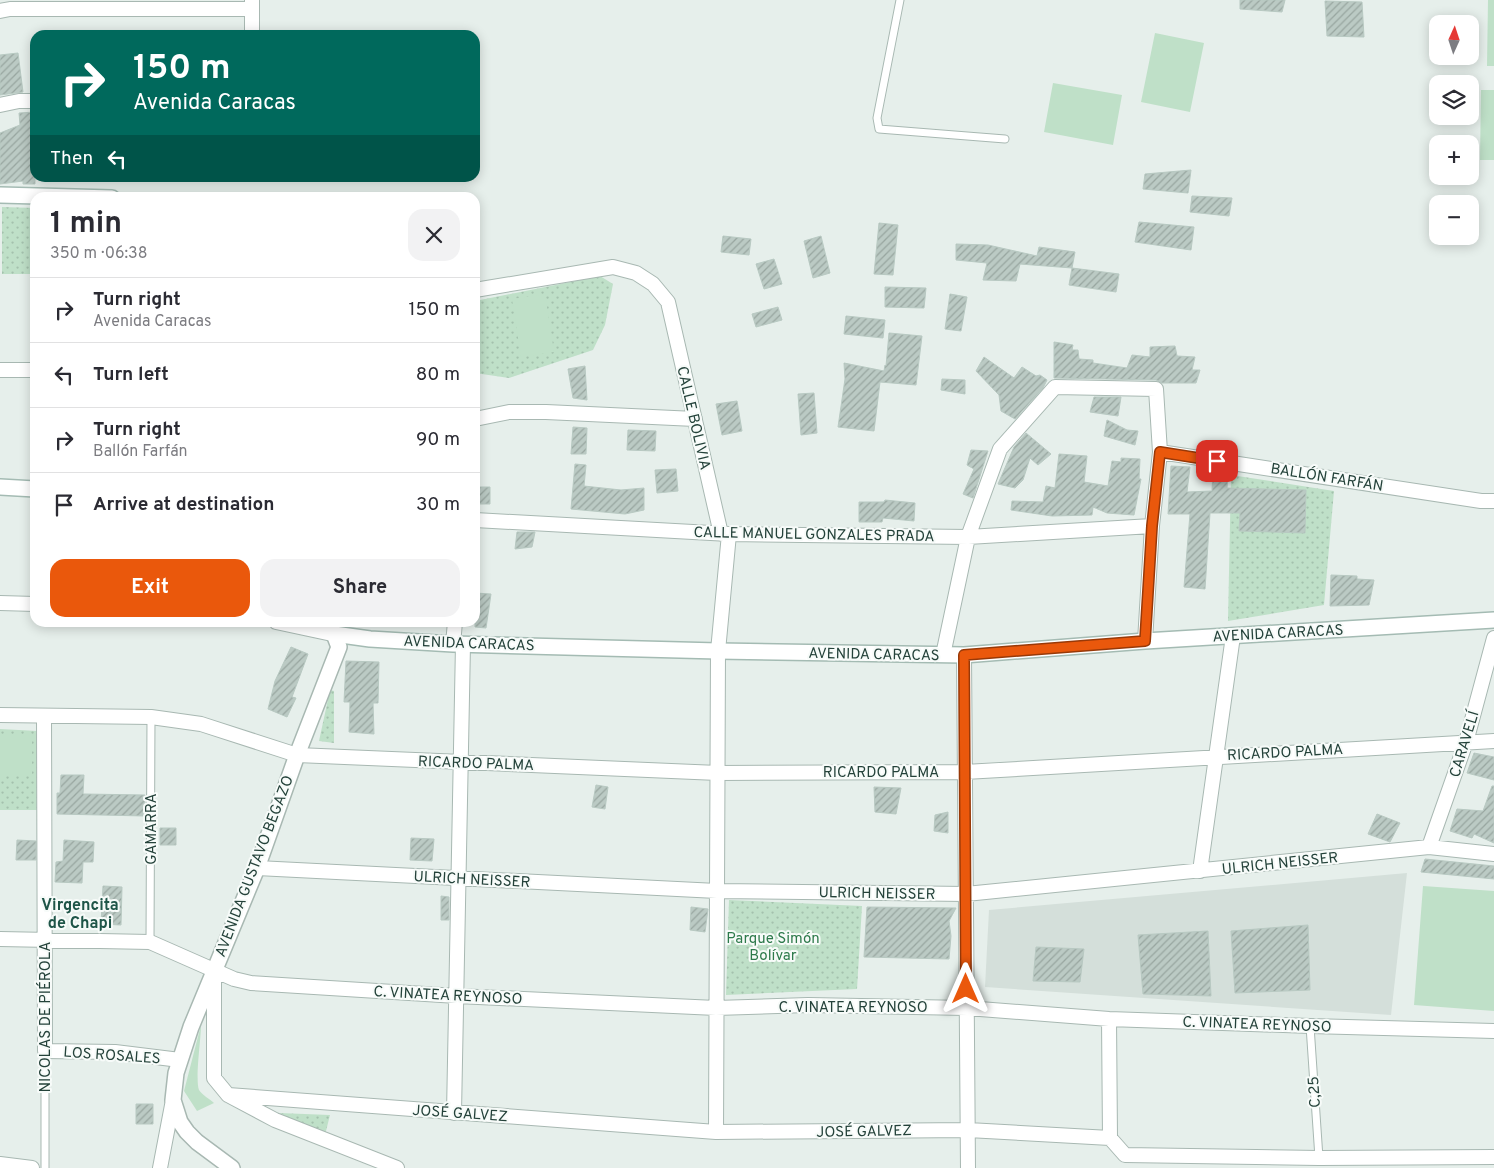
<!DOCTYPE html>
<html lang="en">
<head>
<meta charset="utf-8">
<style>
  body { margin:0; font-family:Overpass,sans-serif; background:#f2f2f3; color:#2b2b33; height:100vh; display:flex; flex-direction:column; font-size:19px; white-space:nowrap }
  * { box-sizing:border-box; margin:0 }
  p { font-size:16px; color:#7c7c81 }
  .icon { flex:none; width:28px; height:28px; fill:none; stroke:currentColor; stroke-width:2; stroke-linecap:round; stroke-linejoin:round }
  .map { position:relative; flex:1; overflow:hidden }
  .side { position:absolute; left:30px; top:192px; width:450px; height:435px; display:flex; flex-direction:column; background:#fff; border-radius:15px; box-shadow:0 2px 12px #0003 }
  .side>* { flex:none }
  .guide { position:absolute; left:30px; top:30px; width:450px; height:152px; border-radius:15px; box-shadow:0 2px 12px #0003; background:#00695c; color:#fff; overflow:hidden }
  .needle { width:32px; rotate:3deg }
  .buttons { position:absolute; left:1429px; top:15px; display:grid; gap:10px }
  .buttons a { display:grid; place-items:center; width:50px; height:50px; border-radius:10px; background:#fff; box-shadow:0 2px 12px #0003; font-size:25px }
  .pin { position:absolute; display:grid; place-items:center; width:42px; height:42px; color:#fff; margin:-21px; border-radius:10px; box-shadow:0 2px 8px #0006 }
  .me { position:absolute; width:55px; margin:-28px; rotate:0deg; stroke-linejoin:round; filter:drop-shadow(0 0 4px #0008) }
  .turn { display:flex; align-items:center; gap:18px; height:105px; padding:0 20px; font-size:22px }
  .turn .icon { width:65px; height:65px; stroke-width:2.5 }
  .turn b { display:block; font-size:35px; line-height:42px }
  .then { display:flex; align-items:center; height:48px; padding:0 20px; background:#0003; gap:10px; font-size:19px }
  .round { display:grid; place-items:center; flex:none; width:52px; height:52px; border-radius:15px; background:#f2f2f3 }
  .headline { display:flex; align-items:center; justify-content:space-between; height:85px; padding:0 20px }
  h1 { font-size:30px; font-weight:700; line-height:38px }
  .cta { display:flex; gap:10px; margin-top:auto; padding:10px 20px }
  .cta a { flex:1; height:58px; border-radius:15px; background:#ea580c; color:#fff; font-size:20px; font-weight:700; line-height:58px; text-align:center }
  .cta a+a { background:#f2f2f3; color:#2b2b33 }
  ul { padding:0; list-style:none }
  li { display:flex; align-items:center; gap:15px; height:65px; padding:0 20px; border-top:1px solid #e1e1e2 }
  li div { flex:1 }
  li b { display:block; font-size:19px }
  li em { font-style:normal }
  .map>svg:first-child { display:block }
  .built { fill:#d4dfda }
  .grass { fill:url(#grass-dots) }
  .garden { fill:#bfe0c8 }
  .building { fill:url(#building-hatch); stroke:#b8c9c2 }
  .lines { fill:none; stroke-linecap:round; stroke-linejoin:round }
  .service-casing { stroke:#a8b8b2; stroke-width:9 }
  .minor-casing { stroke:#a8b8b2; stroke-width:16 }
  .tertiary-casing { stroke:#a8b8b2; stroke-width:18 }
  .secondary-casing { stroke:#a4bbb3; stroke-width:18 }
  .service { stroke:#fff; stroke-width:7 }
  .minor { stroke:#fff; stroke-width:14 }
  .tertiary { stroke:#fff; stroke-width:15 }
  .secondary { stroke:#fff; stroke-width:15 }
  .route-casing { stroke:#983908; stroke-width:12 }
  .route { stroke:#ea580c; stroke-width:9 }
  .labels { text-anchor:middle; stroke-width:4; stroke-linejoin:round; paint-order:stroke }
  .street-label { font-size:15px; fill:#24423a; stroke:#f7fbf9 }
  .park-label { font-size:15px; fill:#2d7a4b; stroke:#f7fbf9 }
  .neighbourhood-label { font-size:16px; font-weight:bold; fill:#1f5548; stroke:#f7fbf9 }
</style>
</head>
<body>
<div class="map">
<svg width="1494" height="1168" viewBox="0 0 1494 1168">
  <defs>
    <pattern id="grass-dots" width="8" height="8" patternUnits="userSpaceOnUse" patternTransform="scale(1.25)"><rect width="8" height="8" fill="#bfe0c8"/><path d="M2 2h.1M6 6h.1" fill="none" stroke="#a4c1ad" stroke-width="1.8" stroke-linecap="round"/></pattern>
    <pattern id="building-hatch" width="6" height="6" patternUnits="userSpaceOnUse" patternTransform="scale(1.25)"><rect width="6" height="6" fill="#bbcac4"/><path d="M-1 1l2-2M0 6l6-6M5 7l2-2" fill="none" stroke="#98a6a0"/></pattern>
  </defs>
  <rect width="100%" height="100%" fill="#e6efeb"/>
  <path class="built" d="M 1407,873 L 1391,1015 L 985,987 L 989,910 Z"/>
  <path class="grass" d="M 2,207 L 35,208 L 35,274 L 2,274 Z
    M 600,276 L 613,284 L 605,325 L 593,350 L 509,378 L 475,373 L 475,301 Z
    M 1231,475 L 1334,491 L 1324,605 L 1228,621 Z
    M 330,690 L 334,691 L 334,743 L 319,741 Z
    M 0,729 L 38,731 L 38,810 L 0,810 Z
    M 729,900 L 862,906 L 857,989 L 726,995 Z
    M 279,1113 L 330,1115 L 325,1135 Z"/>
  <path class="garden" d="M 1488,0 L 1494,0 L 1494,66 L 1487,66 Z
    M 1155,33 L 1204,43 L 1190,112 L 1141,102 Z
    M 1053,83 L 1122,95 L 1113,145 L 1044,132 Z
    M 1481,90 L 1494,90 L 1494,160 L 1480,160 Z
    M 545,294 L 554,352 L 521,357 L 512,299 Z
    M 0,735 L 32,735 L 32,774 L 0,774 Z
    M 1423,886 L 1494,891 L 1494,1011 L 1414,1005 Z
    M 201,1025 C 201,1039 195,1079 199,1090 C 202,1095 210,1099 214,1103 L 197,1111 L 184,1091 Z"/>
  <path class="building" d="M 1240,0 L 1285,0 L 1282,12 L 1240,9 Z
    M 1325,1 L 1362,2 L 1364,37 L 1327,36 Z
    M 18,53 L 23,92 L 0,95 L 0,55 Z
    M 35,112 L 35,184 L 23,184 L 23,181 L 0,184 L 0,133 L 20,125 L 19,113 Z
    M 1191,170 L 1188,193 L 1143,189 L 1145,174 Z
    M 1192,196 L 1232,198 L 1229,216 L 1190,212 Z
    M 1139,222 L 1194,227 L 1191,250 L 1135,242 Z
    M 879,223 L 898,225 L 893,275 L 874,274 Z
    M 723,236 L 751,239 L 749,255 L 721,252 Z
    M 821,236 L 830,273 L 813,278 L 804,241 Z
    M 956,244 L 988,245 L 1037,256 L 1039,247 L 1075,252 L 1072,268 L 1020,264 L 1016,281 L 983,280 L 987,263 L 956,260 Z
    M 774,259 L 782,284 L 764,289 L 756,264 Z
    M 1072,268 L 1119,274 L 1116,292 L 1069,285 Z
    M 885,287 L 926,288 L 924,308 L 885,307 Z
    M 950,294 L 967,297 L 961,331 L 945,329 Z
    M 778,307 L 782,320 L 756,327 L 752,314 Z
    M 846,316 L 885,320 L 883,338 L 844,334 Z
    M 889,333 L 922,336 L 916,385 L 880,382 L 874,431 L 838,427 L 845,379 L 844,363 L 884,371 L 885,365 L 886,366 Z
    M 1054,342 L 1073,345 L 1072,350 L 1078,350 L 1079,359 L 1093,360 L 1093,363 L 1127,368 L 1132,355 L 1150,357 L 1150,347 L 1175,346 L 1177,356 L 1195,357 L 1192,370 L 1200,370 L 1196,383 L 1162,383 L 1156,380 L 1054,378 Z
    M 984,357 L 1014,378 L 1022,367 L 1036,376 L 1040,375 L 1047,380 L 1043,388 L 1015,419 L 1001,411 L 999,395 L 976,371 Z
    M 585,366 L 587,400 L 573,398 L 568,369 Z
    M 942,379 L 965,380 L 965,394 L 941,390 Z
    M 814,393 L 817,433 L 801,435 L 798,394 Z
    M 1094,397 L 1121,397 L 1118,416 L 1090,412 Z
    M 737,401 L 742,431 L 722,435 L 716,404 Z
    M 1107,420 L 1127,430 L 1138,431 L 1135,445 L 1104,436 Z
    M 573,427 L 587,428 L 586,454 L 571,454 Z
    M 628,430 L 656,431 L 655,451 L 627,450 Z
    M 1026,433 L 1051,454 L 1038,465 L 1030,458 L 1023,480 L 1015,488 L 998,484 L 1014,447 Z
    M 971,450 L 988,451 L 973,498 L 963,494 L 974,469 L 967,465 Z
    M 1059,454 L 1087,456 L 1084,482 L 1108,486 L 1112,461 L 1121,462 L 1121,458 L 1140,459 L 1139,479 L 1141,479 L 1134,515 L 1107,513 L 1093,507 L 1092,515 L 1052,516 L 1011,510 L 1012,501 L 1043,502 L 1046,486 L 1055,488 Z
    M 575,464 L 586,465 L 584,486 L 621,490 L 644,488 L 644,510 L 625,514 L 571,509 Z
    M 1171,466 L 1190,467 L 1187,492 L 1212,491 L 1213,470 L 1228,472 L 1227,488 L 1306,490 L 1305,533 L 1239,531 L 1240,513 L 1210,513 L 1205,589 L 1184,587 L 1190,514 L 1168,514 Z
    M 676,469 L 678,491 L 657,493 L 655,470 Z
    M 475,487 L 490,487 L 490,504 L 475,504 Z
    M 885,500 L 915,503 L 914,521 L 883,518 L 882,522 L 859,522 L 859,502 L 884,502 Z
    M 517,532 L 535,532 L 532,547 L 515,549 Z
    M 1331,575 L 1357,576 L 1357,579 L 1374,580 L 1369,605 L 1330,606 Z
    M 475,593 L 491,594 L 486,628 L 475,627 Z
    M 291,647 L 308,654 L 292,697 L 296,698 L 287,717 L 268,709 L 275,681 Z
    M 346,661 L 379,662 L 378,703 L 373,703 L 374,734 L 349,732 L 350,702 L 344,702 Z
    M 1474,753 L 1494,757 L 1494,780 L 1467,773 Z
    M 61,775 L 84,775 L 83,794 L 145,795 L 145,816 L 57,814 L 57,793 L 60,793 Z
    M 596,785 L 608,787 L 605,809 L 592,807 Z
    M 1492,786 L 1494,786 L 1494,843 L 1474,834 L 1472,838 L 1450,831 L 1457,809 L 1483,811 Z
    M 874,787 L 901,788 L 896,814 L 875,812 Z
    M 948,812 L 948,833 L 934,831 L 935,815 Z
    M 1377,814 L 1400,823 L 1390,842 L 1368,834 Z
    M 160,828 L 176,828 L 176,845 L 160,845 Z
    M 411,838 L 434,839 L 432,861 L 410,860 Z
    M 17,840 L 36,841 L 36,860 L 16,860 Z
    M 64,840 L 94,842 L 93,862 L 83,862 L 82,883 L 55,882 L 56,862 L 63,861 Z
    M 1425,859 L 1494,866 L 1494,879 L 1421,872 Z
    M 103,886 L 122,887 L 121,925 L 101,924 Z
    M 441,896 L 449,897 L 449,920 L 441,920 Z
    M 691,907 L 708,909 L 705,932 L 690,930 Z
    M 867,907 L 956,908 L 949,921 L 951,936 L 949,959 L 864,957 Z
    M 1308,925 L 1310,990 L 1235,993 L 1231,931 Z
    M 1208,931 L 1211,996 L 1143,994 L 1138,935 Z
    M 1036,947 L 1084,949 L 1080,982 L 1033,981 Z
    M 136,1104 L 153,1104 L 153,1124 L 136,1124 Z"/>
  <g class="lines">
    <g class="service-casing">
      <path id="service" d="M 900,0 L 877,118 L 879,129 L 1005,139
        M 150,942 L 151,717
        M 1310,1026 L 1319,1158
        M 45,1051 L 45,1168"/>
    </g>
    <g class="minor-casing">
      <path id="minor" d="M 252,1 L 252,35
        M 0,11 L 10,9 L 252,9
        M 0,105 L 19,101 L 35,101
        M 475,290 L 613,267 L 636,273 L 653,284 L 668,302 L 721,534
        M 0,370 L 35,370
        M 475,419 L 509,412 L 546,412 L 695,419
        M 1160,452 L 1481,501 L 1494,501
        M 475,520 L 729,534 L 968,537 L 1152,526
        M 0,603 L 35,604
        M 276,622 L 332,634
        M 453,644 L 455,622
        M 943,655 L 968,537 L 1000,449 L 1055,387 L 1156,389 L 1160,452 L 1152,526 L 1145,641
        M 964,655 L 968,1168
        M 0,715 L 151,717 L 201,724 L 297,755 L 718,773 L 965,772 L 1494,741
        M 44,716 L 45,1051 L 115,1052 L 180,1060
        M 1429,847 L 1466,742 L 1494,638
        M 257,868 L 717,891 L 966,894 L 1429,847 L 1494,854
        M 1200,871 L 1233,636
        M 0,939 L 150,942 L 234,979 L 251,983 L 457,996 L 716,1008 L 808,1005 L 967,1008 L 1109,1019 L 1310,1026 L 1494,1031
        M 214,973 L 214,1078 L 228,1095 L 275,1120 L 397,1168
        M 1109,1019 L 1110,1138
        M 228,1095 L 716,1132 L 968,1130 L 1110,1138 L 1125,1155 L 1319,1158 L 1494,1157
        M 454,1113 L 463,644
        M 716,1132 L 718,651 L 729,534
        M 0,1164 L 32,1168
        M 160,1168 L 173,1100"/>
    </g>
    <g class="tertiary-casing">
      <path id="tertiary" d="M 232,1168 L 197,1142 L 187,1132 L 180,1122 L 173,1100 L 176,1073 L 191,1027 L 257,868 L 297,755 L 339,647 L 334,634"/>
    </g>
    <g class="secondary-casing">
      <path id="secondary" d="M 0,195 L 112,198
        M 0,487 L 35,489
        M 316,622 L 334,634 L 370,639 L 453,644 L 718,651 L 964,655 L 1145,641 L 1494,620"/>
    </g>
    <use href="#service" class="service"/>
    <use href="#minor" class="minor"/>
    <use href="#tertiary" class="tertiary"/>
    <use href="#secondary" class="secondary"/>
  </g>
  <g class="lines">
    <g class="route-casing">
      <path id="route" d="M 966,989 L 964,655 L 1145,641 L 1152,526 L 1160,452 L 1217,461"/>
    </g>
    <use href="#route" class="route"/>
  </g>
  <g class="labels">
    <g class="street-label">
      <text transform="translate(694 418) rotate(77)" y="5">CALLE BOLIVIA</text>
      <text transform="translate(1327 477) rotate(9)" y="5">BALLÓN FARFÁN</text>
      <text transform="translate(814 534) rotate(1)" y="5">CALLE MANUEL GONZALES PRADA</text>
      <text transform="translate(1278 633) rotate(-3)" y="5">AVENIDA CARACAS</text>
      <text transform="translate(469 643) rotate(2)" y="5">AVENIDA CARACAS</text>
      <text transform="translate(874 654) rotate(1)" y="5">AVENIDA CARACAS</text>
      <text transform="translate(1464 744) rotate(-73)" y="5">CARAVELÍ</text>
      <text transform="translate(1285 752) rotate(-3)" y="5">RICARDO PALMA</text>
      <text transform="translate(476 763) rotate(2)" y="5">RICARDO PALMA</text>
      <text x="881" y="777">RICARDO PALMA</text>
      <text transform="translate(151 829) rotate(-90)" y="5">GAMARRA</text>
      <text transform="translate(1280 863) rotate(-6)" y="5">ULRICH NEISSER</text>
      <text transform="translate(254 866) rotate(-69)" y="5">AVENIDA GUSTAVO BEGAZO</text>
      <text transform="translate(472 879) rotate(3)" y="5">ULRICH NEISSER</text>
      <text transform="translate(877 893) rotate(1)" y="5">ULRICH NEISSER</text>
      <text transform="translate(448 995) rotate(3)" y="5">C. VINATEA REYNOSO</text>
      <text x="853" y="1012">C. VINATEA REYNOSO</text>
      <text transform="translate(45 1017) rotate(-90)" y="5">NICOLAS DE PIÉROLA</text>
      <text transform="translate(1257 1024) rotate(2)" y="5">C. VINATEA REYNOSO</text>
      <text transform="translate(112 1055) rotate(4)" y="5">LOS ROSALES</text>
      <text transform="translate(1314 1092) rotate(-94)" y="5">C,25</text>
      <text transform="translate(460 1113) rotate(4)" y="5">JOSÉ GALVEZ</text>
      <text transform="translate(864 1131) rotate(-1)" y="5">JOSÉ GALVEZ</text>
    </g>
    <g class="park-label">
      <text x="773" y="943">Parque Simón<tspan x="773" dy="17">Bolívar</tspan></text>
    </g>
    <g class="neighbourhood-label">
      <text x="80" y="910">Virgencita<tspan x="80" dy="18">de Chapi</tspan></text>
    </g>
  </g>
</svg>
<div class="buttons">
<a><svg class="needle" viewBox="-14 -14 28 28"><path d="M0-13l5 13h-10z" fill="#e53935"/><path d="M0 13l5-13h-10z" fill="#7c7c81"/></svg></a>
<a><svg class="icon" aria-label="layers" viewBox="0 0 24 24"><path d="M12 4l9 5-9 5-9-5zM3 14l9 5 9-5"/></svg></a>
<a>+</a>
<a>−</a>
</div>
<div class="pin" style="left:1217px;top:461px;background:#d93025"><svg class="icon" aria-label="arrive" viewBox="0 0 24 24"><path d="M6 21V4h12l-3 4 3 4H6"/></svg></div>
<svg class="me" style="left:966px;top:989px" viewBox="-20 -20 40 40"><path d="M0-17L14 15 0 8-14 15z" fill="#ea580c" stroke="#fff" stroke-width="4"/></svg>
<div class="guide">
<div class="turn"><svg class="icon" aria-label="right" viewBox="0 0 24 24"><path d="M7 20v-9h11M14 6l5 5-5 5"/></svg><div><b>150 m</b>Avenida Caracas</div></div>
<div class="then">Then<svg class="icon" aria-label="left" viewBox="0 0 24 24"><path d="M17 20v-9H6M10 6l-5 5 5 5"/></svg></div>
</div>
<section class="side">
<div class="headline"><div><h1>1 min</h1><p>350 m · 06:38</p></div><a class="round"><svg class="icon" aria-label="close" viewBox="0 0 24 24"><path d="M6 6l12 12M18 6L6 18"/></svg></a></div>
<ul>
<li><svg class="icon" aria-label="right" viewBox="0 0 24 24"><path d="M7 20v-9h11M14 6l5 5-5 5"/></svg><div><b>Turn right</b><p>Avenida Caracas</p></div><em>150 m</em></li>
<li><svg class="icon" aria-label="left" viewBox="0 0 24 24"><path d="M17 20v-9H6M10 6l-5 5 5 5"/></svg><div><b>Turn left</b></div><em>80 m</em></li>
<li><svg class="icon" aria-label="right" viewBox="0 0 24 24"><path d="M7 20v-9h11M14 6l5 5-5 5"/></svg><div><b>Turn right</b><p>Ballón Farfán</p></div><em>90 m</em></li>
<li><svg class="icon" aria-label="arrive" viewBox="0 0 24 24"><path d="M6 21V4h12l-3 4 3 4H6"/></svg><div><b>Arrive at destination</b></div><em>30 m</em></li>
</ul>
<div class="cta"><a>Exit</a><a>Share</a></div>
</section>
</div>
</body>
</html>
